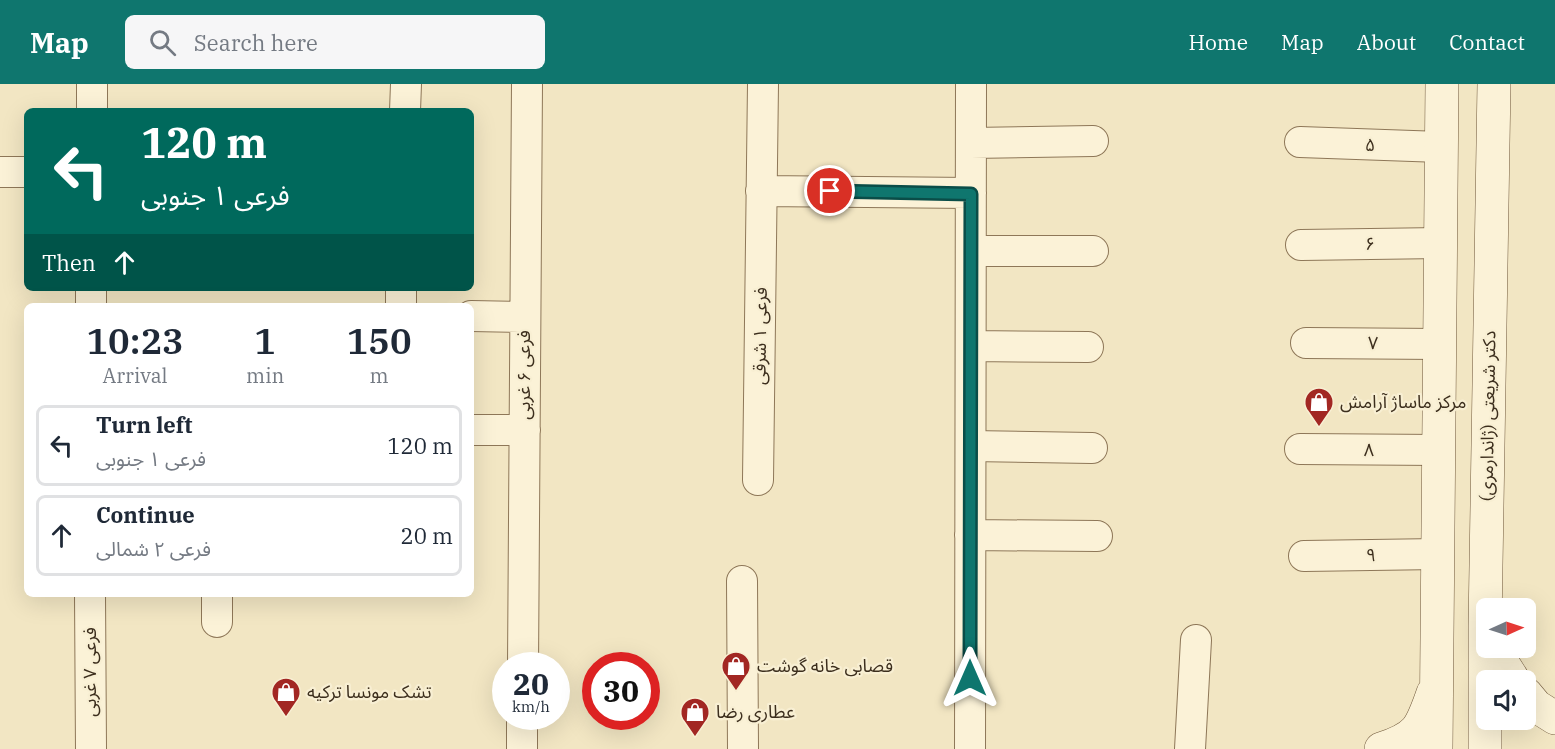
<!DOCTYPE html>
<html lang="en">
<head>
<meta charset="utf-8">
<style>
  body { margin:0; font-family:"IBM Plex Serif","Noto Sans Arabic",serif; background:#f6f6f7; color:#1f2937; height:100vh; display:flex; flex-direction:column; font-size:22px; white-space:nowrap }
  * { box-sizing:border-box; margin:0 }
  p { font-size:20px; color:#747a83 }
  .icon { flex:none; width:33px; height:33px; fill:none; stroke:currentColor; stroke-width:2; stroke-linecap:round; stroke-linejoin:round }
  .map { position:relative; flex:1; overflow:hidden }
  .panel { position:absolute; left:24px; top:219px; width:450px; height:294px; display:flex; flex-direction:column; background:#fff; border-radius:9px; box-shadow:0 6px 24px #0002 }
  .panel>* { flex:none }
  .top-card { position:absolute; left:24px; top:24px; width:450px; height:183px; border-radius:9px; box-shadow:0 6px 24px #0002; background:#00695c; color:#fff; overflow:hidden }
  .needle { width:39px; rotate:87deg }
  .fabs { position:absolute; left:1476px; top:514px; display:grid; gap:12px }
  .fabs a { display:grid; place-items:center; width:60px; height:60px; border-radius:9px; background:#fff; box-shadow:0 6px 24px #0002; font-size:30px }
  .speed { position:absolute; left:492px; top:568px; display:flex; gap:12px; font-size:30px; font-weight:700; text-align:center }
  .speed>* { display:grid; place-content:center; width:78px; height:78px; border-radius:50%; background:#fff; box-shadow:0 6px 24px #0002; line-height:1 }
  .speed small { font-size:15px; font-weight:400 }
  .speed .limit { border:9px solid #d22; background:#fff; color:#111 }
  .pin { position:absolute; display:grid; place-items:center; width:51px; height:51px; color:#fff; margin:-26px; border:3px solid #fff; border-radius:50%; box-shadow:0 2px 6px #0007 }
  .me { position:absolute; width:66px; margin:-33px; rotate:0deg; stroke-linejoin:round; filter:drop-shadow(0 0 4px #0008) }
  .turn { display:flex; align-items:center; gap:21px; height:126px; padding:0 18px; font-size:27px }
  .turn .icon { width:78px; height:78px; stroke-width:2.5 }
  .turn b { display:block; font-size:42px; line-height:51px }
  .then { display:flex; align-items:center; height:57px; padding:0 18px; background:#0003; gap:12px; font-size:22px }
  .eta { display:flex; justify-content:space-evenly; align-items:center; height:102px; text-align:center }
  .eta b { font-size:36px; font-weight:600; line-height:42px }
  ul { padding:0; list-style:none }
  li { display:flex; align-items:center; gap:18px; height:81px; margin:0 12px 9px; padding:0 6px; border:3px solid #e0e1e3; border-radius:9px }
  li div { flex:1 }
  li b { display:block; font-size:22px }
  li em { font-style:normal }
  header { display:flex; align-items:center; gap:36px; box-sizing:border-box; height:84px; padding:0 30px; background:#0f766e; color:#fff }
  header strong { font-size:28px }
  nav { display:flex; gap:33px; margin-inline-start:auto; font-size:21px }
  .search { width:420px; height:54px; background:#f6f6f7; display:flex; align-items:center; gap:15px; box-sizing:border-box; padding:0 21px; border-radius:9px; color:#747a83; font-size:22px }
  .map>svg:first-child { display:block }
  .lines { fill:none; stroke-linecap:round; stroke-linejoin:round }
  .street-casing { stroke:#8e7758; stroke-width:32 }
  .secondary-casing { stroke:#70583b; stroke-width:34 }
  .street { stroke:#fbf2d7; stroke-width:30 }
  .secondary { stroke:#fbf2d7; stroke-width:33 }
  .route-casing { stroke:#0a4d48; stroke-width:15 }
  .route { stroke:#0f766e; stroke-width:10 }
  .labels { text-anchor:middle; stroke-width:4.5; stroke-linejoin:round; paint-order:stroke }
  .street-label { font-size:18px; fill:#3c2e1d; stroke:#f8efd3 }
  .poi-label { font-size:18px; fill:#3c2e1d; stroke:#f8efd3; text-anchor:start }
</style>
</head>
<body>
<header>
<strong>Map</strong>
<div class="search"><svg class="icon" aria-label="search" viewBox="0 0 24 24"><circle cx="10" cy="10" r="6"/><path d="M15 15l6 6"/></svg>Search here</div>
<nav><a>Home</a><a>Map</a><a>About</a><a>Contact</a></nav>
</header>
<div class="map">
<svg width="1555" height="665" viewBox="0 0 1555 665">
  <rect width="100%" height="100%" fill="#f2e6c3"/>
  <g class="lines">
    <g class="street-casing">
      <path id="street" d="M 92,27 L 92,0
        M 405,27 L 406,0
        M 1300,58 L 1441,63
        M 971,59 L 1093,57
        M 0,88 L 27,88
        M 761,107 L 971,109
        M 1301,161 L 1440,159
        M 971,167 L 1093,167
        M 401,204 L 401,222
        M 91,222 L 91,204
        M 471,232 L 524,233
        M 1306,259 L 1439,260
        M 971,262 L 1088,263
        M 471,346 L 525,346
        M 971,362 L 1092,364
        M 1300,365 L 1439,366
        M 758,396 L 763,0
        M 970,451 L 1097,452
        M 1304,472 L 1438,470
        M 742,497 L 743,665
        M 90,510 L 91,665
        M 217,538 L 217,510
        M 523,582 L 527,0
        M 522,665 L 522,633
        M 970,665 L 971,0
        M 1190,665 L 1196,556"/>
    </g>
    <g class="secondary-casing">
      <path id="secondary" d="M 1493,564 L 1514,597
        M 1526,610 L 1536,622 L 1555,634
        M 1381,665 C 1418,653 1421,644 1433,609
        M 1436,665 L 1442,0
        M 1485,665 L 1485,542 L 1494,0"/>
    </g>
    <use href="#street" class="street"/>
    <use href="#secondary" class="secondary"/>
  </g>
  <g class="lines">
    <g class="route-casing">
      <path id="route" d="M 830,107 L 971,110 L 970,594"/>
    </g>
    <use href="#route" class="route"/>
  </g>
  <defs>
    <g id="shop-pin" transform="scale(1.5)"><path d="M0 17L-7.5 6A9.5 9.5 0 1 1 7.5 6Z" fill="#a22723" stroke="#f8efd3"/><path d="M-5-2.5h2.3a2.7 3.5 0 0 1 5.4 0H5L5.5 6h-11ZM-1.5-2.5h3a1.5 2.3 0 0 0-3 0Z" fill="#fff"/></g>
  </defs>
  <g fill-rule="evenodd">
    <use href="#shop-pin" x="1319" y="318"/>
    <use href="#shop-pin" x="736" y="582"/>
    <use href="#shop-pin" x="286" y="608"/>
    <use href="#shop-pin" x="695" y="628"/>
  </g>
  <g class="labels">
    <g class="street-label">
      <text transform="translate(1370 61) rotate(2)" y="6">۵</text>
      <text transform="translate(1370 160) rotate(-1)" y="6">۶</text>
      <text transform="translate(760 252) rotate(-89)" y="6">فرعی ۱ شرقی</text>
      <text transform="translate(1373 259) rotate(1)" y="6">۷</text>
      <text transform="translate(524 291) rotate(-90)" y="6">فرعی ۶ غربی</text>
      <text transform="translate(1488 332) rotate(-89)" y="6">دکتر شریعتی (ژاندارمری)</text>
      <text x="1369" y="372">۸</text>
      <text x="1371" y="477">۹</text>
      <text transform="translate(90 588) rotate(-90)" y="6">فرعی ۷ غربی</text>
    </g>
    <g class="poi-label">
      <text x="1340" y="324">مرکز ماساژ آرامش</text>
      <text x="757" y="588">قصابی خانه گوشت</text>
      <text x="307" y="614">تشک مونسا ترکیه</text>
      <text x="716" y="634">عطاری رضا</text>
    </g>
  </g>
</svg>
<div class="fabs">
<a><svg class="needle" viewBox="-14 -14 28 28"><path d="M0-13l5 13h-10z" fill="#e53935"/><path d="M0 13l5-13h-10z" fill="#747a83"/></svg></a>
<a><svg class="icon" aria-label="sound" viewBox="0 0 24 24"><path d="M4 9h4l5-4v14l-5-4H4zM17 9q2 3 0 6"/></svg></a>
</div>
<div class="speed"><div>20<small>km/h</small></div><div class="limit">30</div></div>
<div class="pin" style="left:830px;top:107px;background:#d93025"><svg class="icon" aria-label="arrive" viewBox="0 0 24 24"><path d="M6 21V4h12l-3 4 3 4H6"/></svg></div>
<svg class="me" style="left:970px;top:594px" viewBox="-20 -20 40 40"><path d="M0-17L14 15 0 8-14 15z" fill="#0f766e" stroke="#fff" stroke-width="4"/></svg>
<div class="top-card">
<div class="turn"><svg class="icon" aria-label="left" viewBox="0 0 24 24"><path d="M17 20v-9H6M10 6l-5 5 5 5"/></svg><div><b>120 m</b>فرعی ۱ جنوبی</div></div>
<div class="then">Then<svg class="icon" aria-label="ahead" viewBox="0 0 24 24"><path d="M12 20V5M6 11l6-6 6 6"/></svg></div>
</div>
<section class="panel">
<div class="eta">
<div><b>10:23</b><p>Arrival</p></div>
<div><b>1</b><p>min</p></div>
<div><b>150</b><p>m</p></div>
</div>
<ul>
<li><svg class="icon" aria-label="left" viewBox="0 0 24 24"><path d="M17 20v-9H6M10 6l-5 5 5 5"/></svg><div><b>Turn left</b><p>فرعی ۱ جنوبی</p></div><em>120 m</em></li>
<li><svg class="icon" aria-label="ahead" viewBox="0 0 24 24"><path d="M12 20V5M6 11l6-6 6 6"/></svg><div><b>Continue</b><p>فرعی ۲ شمالی</p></div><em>20 m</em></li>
</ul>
</section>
</div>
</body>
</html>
